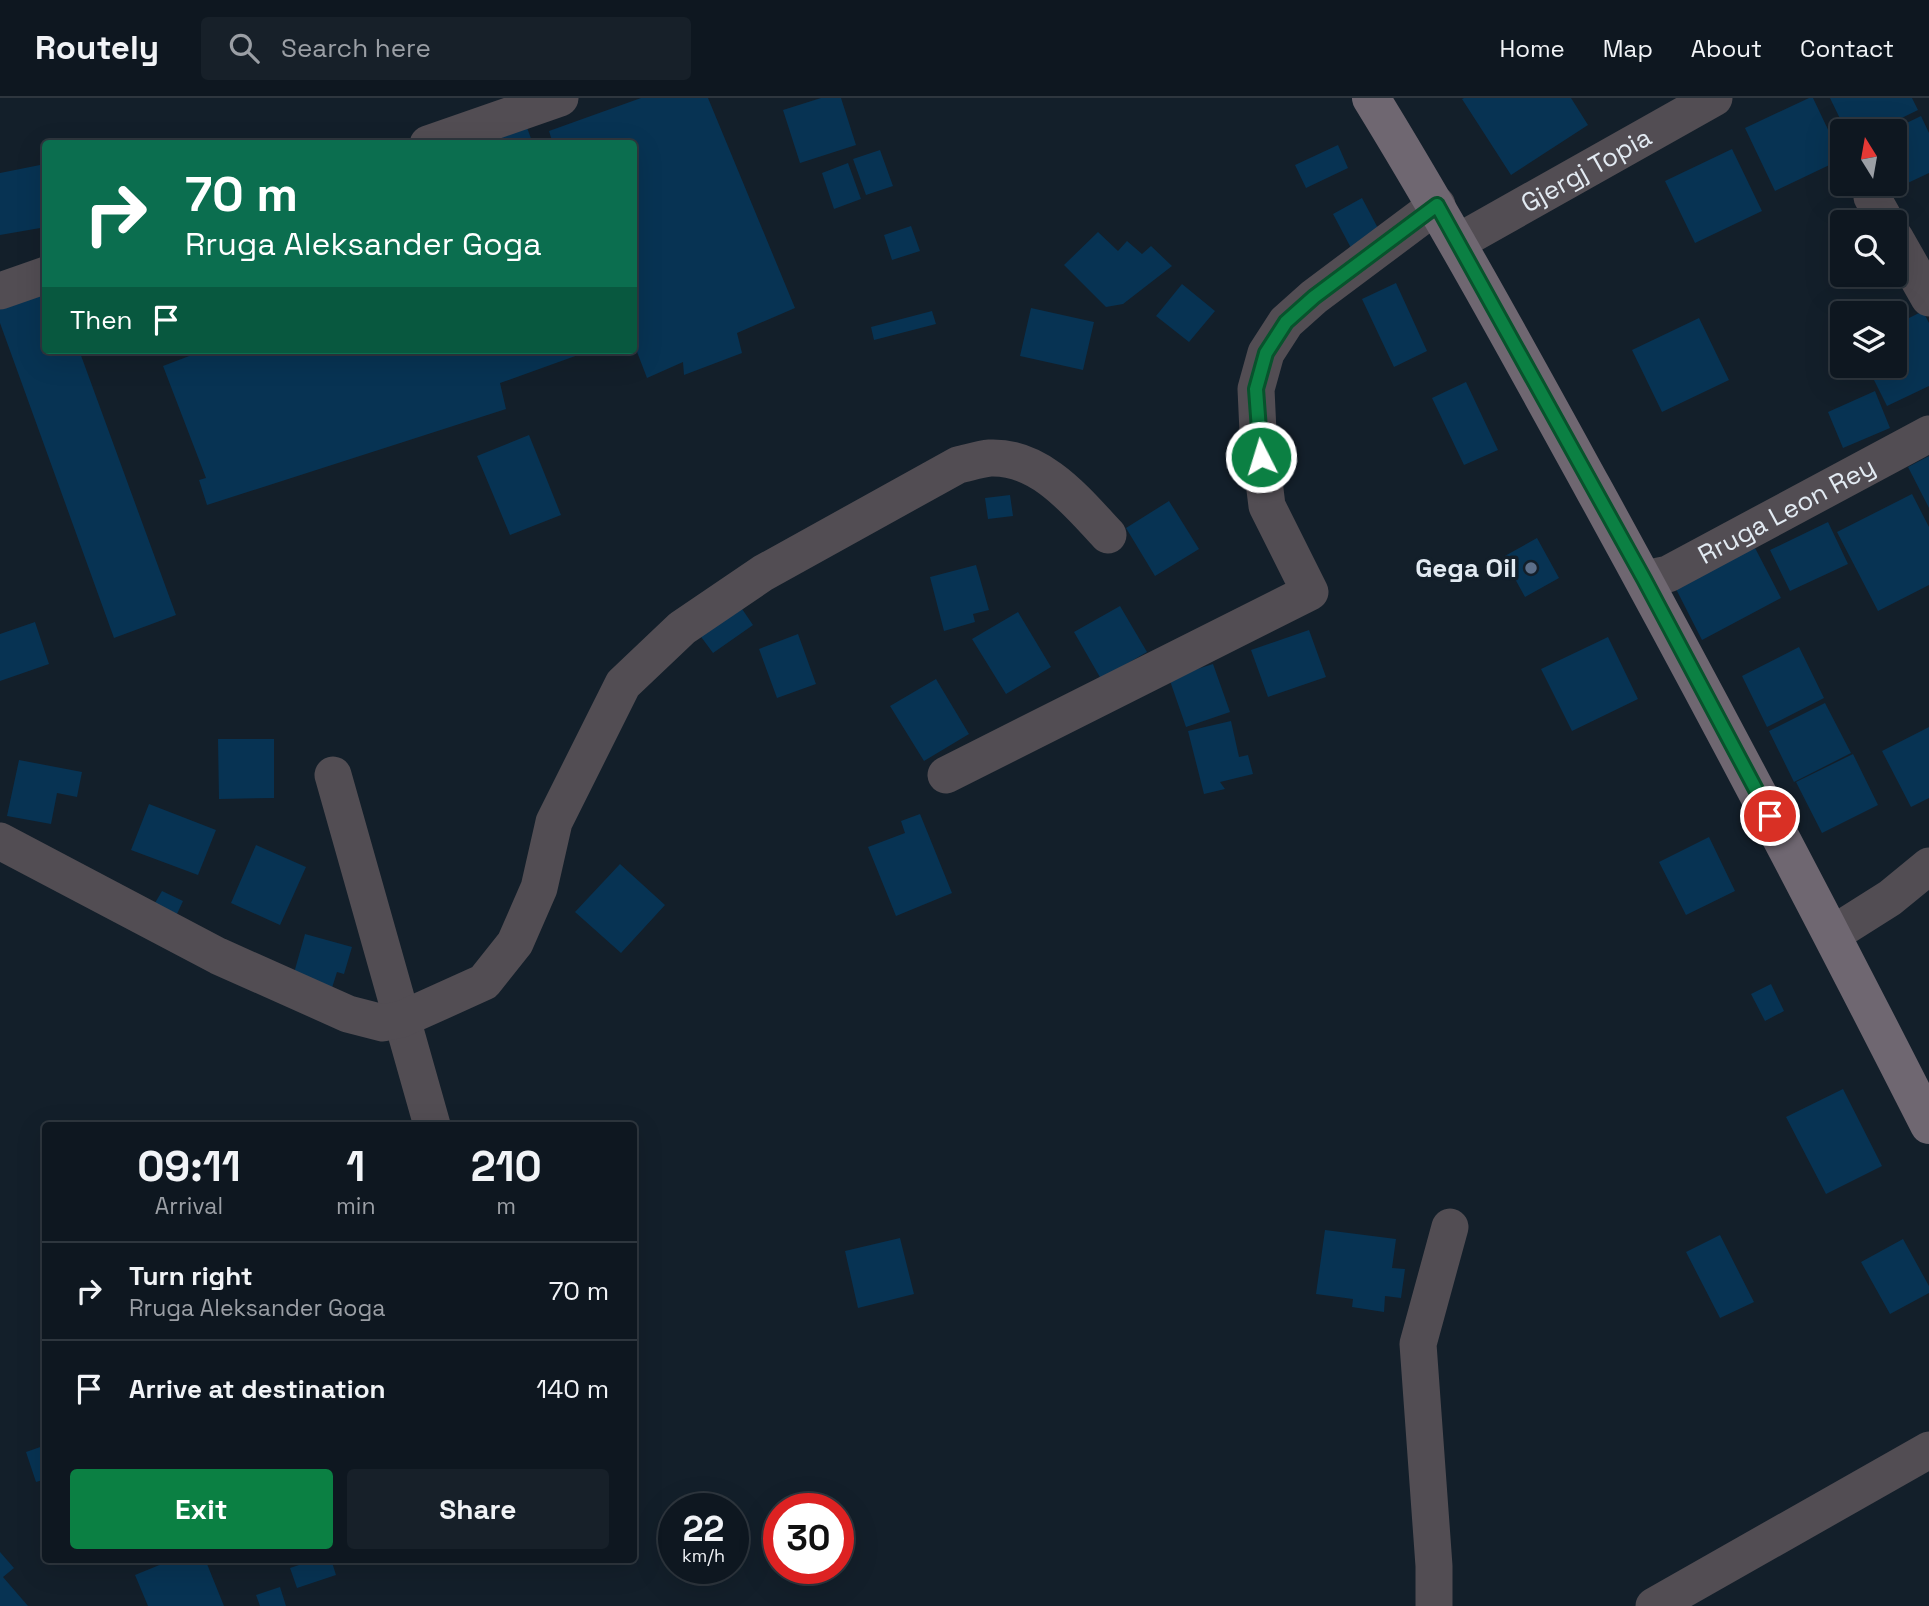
<!DOCTYPE html>
<html lang="en">
<head>
<meta charset="utf-8">
<style>
  body { margin:0; font-family:"Space Grotesk",sans-serif; background:#172029; color:#f1f3f6; height:100vh; display:flex; flex-direction:column; font-size:26px; white-space:nowrap }
  * { box-sizing:border-box; margin:0 }
  p { font-size:23px; color:#9b9fa5 }
  .icon { flex:none; width:38px; height:38px; fill:none; stroke:currentColor; stroke-width:2; stroke-linecap:round; stroke-linejoin:round }
  .map { position:relative; flex:1; overflow:hidden }
  .side { position:absolute; left:42px; top:1024px; width:595px; height:441px; display:flex; flex-direction:column; background:#0e1720; border-radius:7px; box-shadow:0 7px 28px #0002,0 0 0 2px #2e363e }
  .side>* { flex:none }
  .hud { position:absolute; left:42px; top:42px; width:595px; height:214px; border-radius:7px; box-shadow:0 7px 28px #0002,0 0 0 2px #2e363e; background:#0b6e4f; color:#fff; overflow:hidden }
  .needle { width:46px; rotate:349deg }
  .controls { position:absolute; left:1830px; top:21px; display:grid; gap:14px }
  .controls a { display:grid; place-items:center; width:77px; height:77px; border-radius:7px; background:#0e1720; box-shadow:0 7px 28px #0002,0 0 0 2px #2e363e; font-size:35px }
  .speed { position:absolute; left:658px; top:1395px; display:flex; gap:14px; font-size:35px; font-weight:700; text-align:center }
  .speed>* { display:grid; place-content:center; width:91px; height:91px; border-radius:50%; background:#0e1720; box-shadow:0 7px 28px #0002,0 0 0 2px #2e363e; line-height:1 }
  .speed small { font-size:18px; font-weight:400 }
  .speed .limit { border:10px solid #d22; background:#fff; color:#111 }
  .pin { position:absolute; display:grid; place-items:center; width:60px; height:60px; color:#fff; margin:-30px; border:4px solid #fff; border-radius:50%; box-shadow:0 2px 7px #0007 }
  .me { position:absolute; width:77px; margin:-38px; rotate:355deg; stroke-linejoin:round; filter:drop-shadow(0 0 5px #0008) }
  .turn { display:flex; align-items:center; gap:24px; height:147px; padding:0 28px; font-size:32px }
  .turn .icon { width:91px; height:91px; stroke-width:2.5 }
  .turn b { display:block; font-size:49px; line-height:60px }
  .then { display:flex; align-items:center; height:66px; padding:0 28px; background:#0003; gap:14px; font-size:26px }
  .eta { display:flex; justify-content:space-evenly; align-items:center; height:119px; text-align:center }
  .eta b { font-size:42px; font-weight:700; line-height:49px }
  .button { display:flex; gap:14px; margin-top:auto; padding:14px 28px }
  .button a { flex:1; height:80px; border-radius:7px; background:#0b8043; color:#fff; font-size:28px; font-weight:700; line-height:80px; text-align:center }
  .button a+a { background:#172029; color:#f1f3f6 }
  ul { padding:0; list-style:none }
  li { display:flex; align-items:center; gap:21px; height:98px; padding:0 28px; border-top:2px solid #2e363e }
  li div { flex:1 }
  li b { display:block; font-size:26px }
  li em { font-style:normal }
  header { display:flex; align-items:center; gap:42px; box-sizing:border-box; height:98px; padding:0 35px; background:#0e1720; border-bottom:2px solid #2e363e }
  header strong { font-size:33px }
  nav { display:flex; gap:38px; margin-inline-start:auto; font-size:24px }
  .search { width:490px; height:63px; background:#172029; display:flex; align-items:center; gap:18px; box-sizing:border-box; padding:0 24px; border-radius:7px; color:#9b9fa5; font-size:26px }
  .map>svg:first-child { display:block }
  .building { fill:#073353 }
  .lines { fill:none; stroke-linecap:round; stroke-linejoin:round }
  .street { stroke:#524d53; stroke-width:37 }
  .secondary { stroke:#6f6771; stroke-width:38 }
  .route-casing { stroke:#07532c; stroke-width:18 }
  .route { stroke:#0b8043; stroke-width:12 }
  .service-dot { fill:#5c6f8a; stroke:#131f2a; stroke-width:2.5 }
  .labels { text-anchor:middle; stroke-width:7; stroke-linejoin:round; paint-order:stroke }
  .street-label { font-size:26px; fill:#e2eaf2; stroke:#131f2a }
  .poi-label { font-size:26px; font-weight:bold; fill:#e2eaf2; stroke:#131f2a; text-anchor:end }
</style>
</head>
<body>
<header>
<strong>Routely</strong>
<div class="search"><svg class="icon" aria-label="search" viewBox="0 0 24 24"><circle cx="10" cy="10" r="6"/><path d="M15 15l6 6"/></svg>Search here</div>
<nav><a>Home</a><a>Map</a><a>About</a><a>Contact</a></nav>
</header>
<div class="map">
<svg width="1929" height="1508" viewBox="0 0 1929 1508">
  <rect width="100%" height="100%" fill="#131f2a"/>
  <path class="building" d="M 641,0 L 708,0 L 795,210 L 737,235 L 742,255 L 684,277 L 683,264 L 647,280 L 634,246 L 634,46 L 553,46 L 549,33 Z
    M 821,0 L 841,0 L 856,47 L 800,65 L 783,12 Z
    M 1464,0 L 1571,0 L 1588,27 L 1511,77 L 1462,1 Z
    M 1809,0 L 1813,0 L 1842,61 L 1775,93 L 1745,30 Z
    M 1830,0 L 1912,0 L 1918,12 L 1875,33 L 1846,33 Z
    M 1921,18 L 1929,35 L 1929,75 L 1880,98 L 1874,86 L 1895,86 L 1895,33 L 1890,33 Z
    M 525,24 L 533,46 L 473,46 Z
    M 1338,47 L 1348,70 L 1306,90 L 1295,67 Z
    M 1732,51 L 1762,113 L 1695,145 L 1665,83 Z
    M 880,52 L 893,88 L 866,97 L 853,61 Z
    M 848,65 L 861,101 L 834,111 L 822,75 Z
    M 45,66 L 46,129 L 0,137 L 0,75 Z
    M 1362,100 L 1380,134 L 1351,150 L 1333,116 Z
    M 911,128 L 920,153 L 892,162 L 884,137 Z
    M 1098,134 L 1118,153 L 1127,143 L 1142,156 L 1151,148 L 1172,168 L 1123,206 L 1106,209 L 1064,167 Z
    M 1396,185 L 1427,253 L 1394,269 L 1362,201 Z
    M 1182,186 L 1215,213 L 1189,244 L 1156,218 Z
    M 46,195 L 46,252 L 79,252 L 176,517 L 114,540 L 0,225 L 0,211 Z
    M 1031,210 L 1094,224 L 1083,272 L 1020,258 Z
    M 932,213 L 936,226 L 874,242 L 871,229 Z
    M 1923,213 L 1929,225 L 1929,288 L 1887,308 L 1867,268 L 1895,268 L 1895,227 Z
    M 1699,220 L 1729,282 L 1662,314 L 1632,252 Z
    M 205,252 L 592,252 L 500,285 L 506,311 L 207,407 L 199,382 L 206,380 L 163,268 Z
    M 1466,284 L 1498,352 L 1464,367 L 1432,300 Z
    M 1875,293 L 1890,330 L 1843,350 L 1828,314 Z
    M 529,337 L 561,417 L 510,437 L 477,358 Z
    M 1929,358 L 1929,410 L 1908,369 Z
    M 1912,396 L 1929,429 L 1929,487 L 1878,513 L 1837,434 Z
    M 1010,397 L 1013,418 L 988,421 L 985,400 Z
    M 1169,403 L 1199,451 L 1155,478 L 1126,430 Z
    M 1828,424 L 1848,466 L 1790,493 L 1770,452 Z
    M 1537,440 L 1559,480 L 1525,499 L 1503,459 Z
    M 1754,448 L 1781,500 L 1702,542 L 1675,489 Z
    M 976,467 L 989,512 L 973,516 L 975,524 L 944,533 L 930,479 Z
    M 740,508 L 753,527 L 713,555 L 699,536 Z
    M 1120,508 L 1147,554 L 1101,581 L 1074,534 Z
    M 1018,514 L 1051,569 L 1006,596 L 972,541 Z
    M 35,524 L 49,566 L 0,583 L 0,536 Z
    M 1309,532 L 1326,579 L 1268,599 L 1251,552 Z
    M 798,536 L 816,586 L 777,600 L 759,551 Z
    M 1608,539 L 1638,601 L 1572,633 L 1541,571 Z
    M 1799,549 L 1824,600 L 1767,629 L 1742,578 Z
    M 1213,566 L 1230,614 L 1186,629 L 1169,580 Z
    M 936,581 L 969,636 L 924,663 L 890,608 Z
    M 1825,605 L 1851,655 L 1794,684 L 1769,633 Z
    M 1231,623 L 1239,659 L 1248,657 L 1253,676 L 1220,684 L 1225,691 L 1204,696 L 1188,633 Z
    M 1929,629 L 1929,700 L 1911,709 L 1882,653 Z
    M 218,641 L 274,641 L 274,700 L 219,701 Z
    M 1853,656 L 1878,707 L 1822,735 L 1796,684 Z
    M 19,662 L 82,674 L 77,699 L 57,695 L 51,726 L 7,718 Z
    M 149,706 L 216,732 L 198,777 L 131,752 Z
    M 920,716 L 952,795 L 896,818 L 868,749 L 905,735 L 901,723 Z
    M 1709,739 L 1735,793 L 1686,817 L 1659,764 Z
    M 256,747 L 306,769 L 280,827 L 231,805 Z
    M 620,766 L 665,807 L 621,855 L 575,814 Z
    M 162,793 L 183,803 L 177,816 L 155,805 Z
    M 305,836 L 352,849 L 344,876 L 337,874 L 331,893 L 292,882 Z
    M 1771,886 L 1784,913 L 1765,923 L 1751,896 Z
    M 1843,991 L 1882,1068 L 1826,1096 L 1786,1019 Z
    M 1325,1132 L 1396,1141 L 1392,1170 L 1405,1171 L 1401,1200 L 1385,1198 L 1384,1214 L 1352,1209 L 1353,1201 L 1316,1196 Z
    M 1720,1137 L 1754,1204 L 1720,1220 L 1686,1154 Z
    M 900,1140 L 914,1196 L 858,1210 L 845,1153 Z
    M 1903,1141 L 1929,1188 L 1929,1195 L 1890,1216 L 1861,1164 Z
    M 46,1347 L 46,1381 L 36,1384 L 26,1354 Z
    M 0,1454 L 14,1470 L 3,1479 L 28,1508 L 0,1508 Z
    M 174,1461 L 205,1461 L 224,1508 L 148,1508 L 135,1477 Z
    M 317,1461 L 331,1461 L 336,1477 L 297,1490 L 290,1470 Z
    M 280,1489 L 286,1508 L 260,1508 L 256,1497 Z"/>
  <g class="lines">
    <g class="street">
      <path d="M 428,46 L 560,0"/>
      <path d="M 1872,99 L 1886,124"/>
      <path d="M 1895,140 L 1929,200"/>
      <path id="s1" d="M 1458,144 L 1714,0"/>
      <path d="M 0,193 L 46,177"/>
      <path id="s2" d="M 1644,481 L 1668,476 L 1929,336"/>
      <path d="M 333,677 L 432,1027"/>
      <path d="M 946,677 L 1310,494 L 1267,408 L 1258,334 L 1256,291 L 1266,255 L 1286,224 L 1314,199 L 1437,107"/>
      <path d="M 0,743 L 218,858 L 348,916 L 383,925 L 402,921 L 484,884 L 515,845 L 539,790 L 554,724 L 623,586 L 682,530 L 763,475 L 958,367 C 968,365 979,361 990,360 C 1041,358 1077,404 1108,437"/>
      <path d="M 1833,836 L 1890,800 L 1929,768"/>
      <path d="M 1434,1508 L 1434,1468 L 1418,1246 L 1450,1129"/>
      <path d="M 1654,1508 L 1929,1352"/>
    </g>
    <path class="secondary" d="M 1371,0 C 1449,127 1520,257 1592,388 C 1708,599 1820,812 1929,1027"/>
  </g>
  <g class="lines">
    <g class="route-casing">
      <path id="route" d="M 1261,359 L 1256,291 L 1266,255 L 1286,224 L 1314,199 L 1437,107 L 1644,481 L 1770,718"/>
    </g>
    <use href="#route" class="route"/>
  </g>
  <circle class="service-dot" cx="1531" cy="470" r="7"/>
  <g class="labels">
    <g class="street-label">
      <text dy="9" stroke="none"><textPath href="#s1" startOffset="147">Gjergj Topia</textPath></text>
      <text dy="9" stroke="none"><textPath href="#s2" startOffset="159">Rruga Leon Rey</textPath></text>
    </g>
    <g class="poi-label">
      <text x="1517" y="479">Gega Oil</text>
    </g>
  </g>
</svg>
<div class="controls">
<a><svg class="needle" viewBox="-14 -14 28 28"><path d="M0-13l5 13h-10z" fill="#e53935"/><path d="M0 13l5-13h-10z" fill="#9b9fa5"/></svg></a>
<a><svg class="icon" aria-label="search" viewBox="0 0 24 24"><circle cx="10" cy="10" r="6"/><path d="M15 15l6 6"/></svg></a>
<a><svg class="icon" aria-label="layers" viewBox="0 0 24 24"><path d="M12 4l9 5-9 5-9-5zM3 14l9 5 9-5"/></svg></a>
</div>
<div class="speed"><div>22<small>km/h</small></div><div class="limit">30</div></div>
<div class="pin" style="left:1770px;top:718px;background:#d93025"><svg class="icon" aria-label="arrive" viewBox="0 0 24 24"><path d="M6 21V4h12l-3 4 3 4H6"/></svg></div>
<svg class="me" style="left:1261px;top:359px" viewBox="-20 -20 40 40"><circle r="17" fill="#0b8043" stroke="#fff" stroke-width="3"/><path d="M0-11L8 9 0 5-8 9z" fill="#fff"/></svg>
<div class="hud">
<div class="turn"><svg class="icon" aria-label="right" viewBox="0 0 24 24"><path d="M7 20v-9h11M14 6l5 5-5 5"/></svg><div><b>70 m</b>Rruga Aleksander Goga</div></div>
<div class="then">Then<svg class="icon" aria-label="arrive" viewBox="0 0 24 24"><path d="M6 21V4h12l-3 4 3 4H6"/></svg></div>
</div>
<section class="side">
<div class="eta">
<div><b>09:11</b><p>Arrival</p></div>
<div><b>1</b><p>min</p></div>
<div><b>210</b><p>m</p></div>
</div>
<ul>
<li><svg class="icon" aria-label="right" viewBox="0 0 24 24"><path d="M7 20v-9h11M14 6l5 5-5 5"/></svg><div><b>Turn right</b><p>Rruga Aleksander Goga</p></div><em>70 m</em></li>
<li><svg class="icon" aria-label="arrive" viewBox="0 0 24 24"><path d="M6 21V4h12l-3 4 3 4H6"/></svg><div><b>Arrive at destination</b></div><em>140 m</em></li>
</ul>
<div class="button"><a>Exit</a><a>Share</a></div>
</section>
</div>
</body>
</html>
